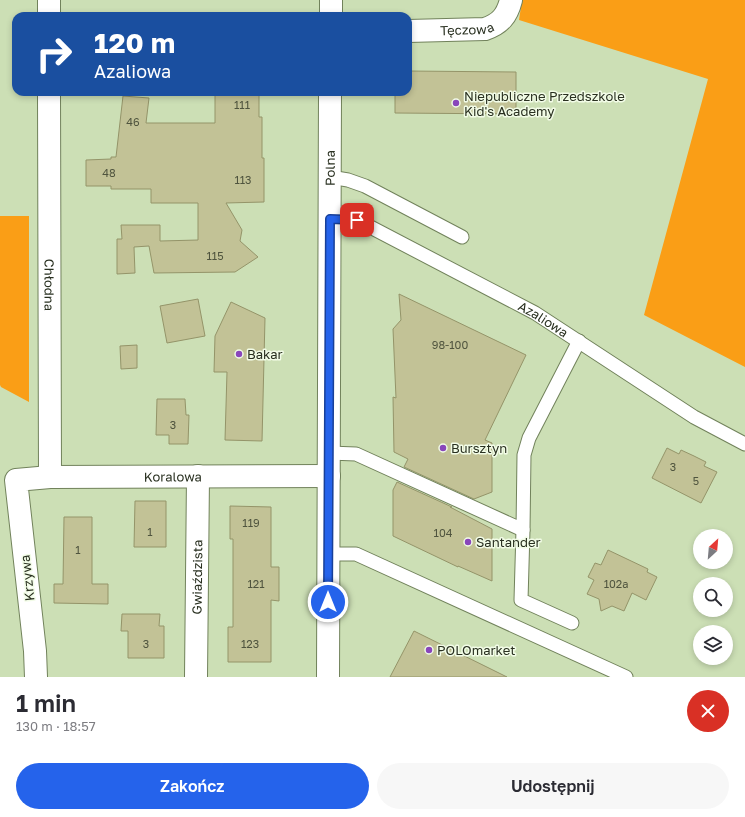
<!DOCTYPE html>
<html lang="pl">
<head>
<meta charset="utf-8">
<style>
  body { margin:0; font-family:"Golos Text",sans-serif; background:#f7f7f7; color:#2b2b33; height:100vh; display:flex; flex-direction:column; font-size:15px; white-space:nowrap }
  * { box-sizing:border-box; margin:0 }
  p { font-size:13px; color:#7c7c81 }
  .icon { flex:none; width:22px; height:22px; fill:none; stroke:currentColor; stroke-width:2; stroke-linecap:round; stroke-linejoin:round }
  .map { position:relative; height:677px; overflow:hidden }
  .drawer { display:flex; flex-direction:column; background:#fff; flex:1 }
  .drawer>* { flex:none }
  .guide { position:absolute; left:12px; top:12px; width:400px; height:84px; border-radius:12px; box-shadow:0 2px 6px #0003; background:#1a4fa0; color:#fff; overflow:hidden }
  .needle { width:26px; rotate:26deg }
  .buttons { position:absolute; left:693px; top:529px; display:grid; gap:8px }
  .buttons a { display:grid; place-items:center; width:40px; height:40px; border-radius:50%; background:#fff; box-shadow:0 2px 6px #0003; font-size:20px }
  .pin { position:absolute; display:grid; place-items:center; width:34px; height:34px; color:#fff; margin:-17px; border-radius:8px; box-shadow:0 2px 6px #0006 }
  .me { position:absolute; width:44px; margin:-22px; rotate:0deg; stroke-linejoin:round; filter:drop-shadow(0 0 3px #0008) }
  .turn { display:flex; align-items:center; gap:14px; height:84px; padding:0 16px; font-size:18px }
  .turn .icon { width:52px; height:52px; stroke-width:2.5 }
  .turn b { display:block; font-size:28px; line-height:34px }
  .round { display:grid; place-items:center; flex:none; width:42px; height:42px; border-radius:21px; background:#f7f7f7 }
  .headline { display:flex; align-items:center; justify-content:space-between; height:68px; padding:0 16px }
  h1 { font-size:24px; font-weight:600; line-height:30px }
  .button { display:flex; gap:8px; margin-top:auto; padding:8px 16px }
  .button a { flex:1; height:46px; border-radius:24px; background:#2563eb; color:#fff; font-size:16px; font-weight:600; line-height:46px; text-align:center }
  .button a+a { background:#f7f7f7; color:#2b2b33 }
  .map>svg:first-child { display:block }
  .green { fill:#fa9e16 }
  .building { fill:#c2c296; stroke:#949469 }
  .lines { fill:none; stroke-linecap:round; stroke-linejoin:round }
  .service-casing { stroke:#71825b; stroke-width:15 }
  .minor-casing { stroke:#71825b; stroke-width:24 }
  .tertiary-casing { stroke:#71825b; stroke-width:24 }
  .service { stroke:#fff; stroke-width:13 }
  .minor { stroke:#fff; stroke-width:22 }
  .tertiary { stroke:#fff; stroke-width:22 }
  .route-casing { stroke:#184099; stroke-width:10 }
  .route { stroke:#2563eb; stroke-width:7 }
  .poi-dot { fill:#8946bb; stroke:#f2fce7; stroke-width:1.5 }
  .labels { text-anchor:middle; stroke-width:3; stroke-linejoin:round; paint-order:stroke }
  .number-label { font-size:11px; fill:#4f543e }
  .street-label { font-size:13px; fill:#293020; stroke:#f2fce7 }
  .poi-label { font-size:13px; fill:#293020; stroke:#f2fce7; text-anchor:start }
</style>
</head>
<body>
<div class="map">
<svg width="745" height="677" viewBox="0 0 745 677">
  <rect width="100%" height="100%" fill="#ccdfb5"/>
  <path class="green" d="M 522,0 L 745,0 L 745,367 L 644,315 L 708,79 L 519,20 Z
    M 0,216 L 29,216 L 29,402 L 1,387 L 0,385 Z"/>
  <path class="building" d="M 408,71 L 516,72 L 516,114 L 395,113 L 395,92 L 408,92 Z
    M 215,92 L 259,92 L 259,117 L 262,117 L 262,158 L 264,158 L 264,202 L 226,203 L 242,230 L 240,241 L 258,257 L 235,272 L 154,273 L 149,246 L 134,247 L 135,273 L 117,274 L 117,239 L 122,239 L 121,225 L 160,225 L 160,241 L 198,240 L 198,203 L 151,203 L 151,189 L 111,189 L 111,186 L 86,186 L 86,160 L 111,159 L 111,157 L 116,157 L 123,96 L 149,98 L 146,123 L 215,123 Z
    M 399,294 L 526,355 L 485,440 L 492,443 L 492,492 L 474,499 L 404,467 L 408,459 L 394,452 L 393,397 L 396,398 L 393,329 L 401,320 Z
    M 198,299 L 205,336 L 167,343 L 160,306 Z
    M 231,302 L 265,318 L 262,441 L 225,440 L 227,372 L 214,372 L 215,336 Z
    M 137,345 L 137,368 L 121,369 L 120,346 Z
    M 157,399 L 185,399 L 186,415 L 189,415 L 188,444 L 169,444 L 169,435 L 156,435 Z
    M 667,448 L 679,454 L 681,450 L 694,456 L 706,462 L 704,466 L 717,472 L 701,503 L 652,478 Z
    M 397,482 L 452,507 L 450,507 L 492,529 L 492,581 L 458,566 L 458,567 L 393,536 L 393,490 Z
    M 135,501 L 166,501 L 166,547 L 134,547 Z
    M 230,506 L 271,507 L 271,567 L 279,567 L 279,601 L 271,600 L 271,662 L 228,662 L 228,627 L 233,627 L 233,539 L 230,539 Z
    M 64,517 L 92,517 L 92,584 L 108,584 L 108,604 L 54,603 L 54,584 L 63,584 Z
    M 608,550 L 648,569 L 647,572 L 657,577 L 646,600 L 632,593 L 624,611 L 612,606 L 601,611 L 599,599 L 587,594 L 594,580 L 588,577 L 595,563 L 601,565 Z
    M 122,614 L 160,614 L 159,626 L 164,626 L 164,658 L 128,658 L 128,631 L 121,631 Z
    M 414,631 L 507,677 L 390,677 Z"/>
  <g class="lines">
    <g class="service-casing">
      <g id="service">
        <path d="M 330,177 L 348,180 L 365,186 L 462,237"/>
        <path id="s1" d="M 330,219 L 357,220 L 535,313 L 694,417 L 745,444"/>
        <path d="M 329,453 L 356,454 L 523,530 L 524,455 L 529,438 L 579,341"/>
        <path d="M 523,530 L 521,600 L 572,623"/>
        <path d="M 329,554 L 356,554 L 626,677"/>
      </g>
    </g>
    <g class="minor-casing">
      <g id="minor">
        <path d="M 49,0 L 49,16"/>
        <path id="s2" d="M 408,31 L 485,29 C 500,24 507,16 511,0"/>
        <path id="s3" d="M 49,92 L 50,477"/>
        <path id="s4" d="M 36,677 L 35,651 L 16,480 L 50,477 L 329,476"/>
        <path id="s5" d="M 196,677 L 198,476"/>
      </g>
    </g>
    <g class="tertiary-casing">
      <g id="tertiary">
        <path d="M 331,16 L 331,0"/>
        <path id="s6" d="M 328,677 L 330,92"/>
      </g>
    </g>
    <use href="#service" class="service"/>
    <use href="#minor" class="minor"/>
    <use href="#tertiary" class="tertiary"/>
  </g>
  <g class="lines">
    <g class="route-casing">
      <path id="route" d="M 328,602 L 330,219 L 357,220"/>
    </g>
    <use href="#route" class="route"/>
  </g>
  <g class="poi-dot">
    <circle cx="456" cy="103" r="4"/>
    <circle cx="239" cy="354" r="4"/>
    <circle cx="443" cy="448" r="4"/>
    <circle cx="468" cy="542" r="4"/>
    <circle cx="429" cy="650" r="4"/>
  </g>
  <g class="labels">
    <g class="number-label">
      <text x="242" y="109">111</text>
      <text x="133" y="126">46</text>
      <text x="109" y="177">48</text>
      <text x="243" y="184">113</text>
      <text x="215" y="260">115</text>
      <text x="450" y="349">98-100</text>
      <text x="173" y="429">3</text>
      <text x="673" y="471">3</text>
      <text x="696" y="485">5</text>
      <text x="251" y="527">119</text>
      <text x="150" y="536">1</text>
      <text x="443" y="537">104</text>
      <text x="78" y="554">1</text>
      <text x="256" y="588">121</text>
      <text x="616" y="588">102a</text>
      <text x="146" y="648">3</text>
      <text x="250" y="648">123</text>
    </g>
    <g class="street-label">
      <text dy="5" stroke="none"><textPath href="#s2" startOffset="59">Tęczowa</textPath></text>
      <text dy="5" stroke="none"><textPath href="#s6" startOffset="509">Polna</textPath></text>
      <text dy="5" stroke="none"><textPath href="#s3" startOffset="193">Chłodna</textPath></text>
      <text dy="5" stroke="none"><textPath href="#s1" startOffset="238">Azaliowa</textPath></text>
      <text dy="5" stroke="none"><textPath href="#s4" startOffset="355">Koralowa</textPath></text>
      <text dy="5" stroke="none"><textPath href="#s5" startOffset="100">Gwiaździsta</textPath></text>
      <text transform="translate(27 578) rotate(-96)" y="5">Krzywa</text>
    </g>
    <g class="poi-label">
      <text x="464" y="101">Niepubliczne Przedszkole<tspan x="464" dy="15">Kid's Academy</tspan></text>
      <text x="247" y="359">Bakar</text>
      <text x="451" y="453">Bursztyn</text>
      <text x="476" y="547">Santander</text>
      <text x="437" y="655">POLOmarket</text>
    </g>
  </g>
</svg>
<div class="buttons">
<a><svg class="needle" viewBox="-14 -14 28 28"><path d="M0-13l5 13h-10z" fill="#e53935"/><path d="M0 13l5-13h-10z" fill="#7c7c81"/></svg></a>
<a><svg class="icon" aria-label="search" viewBox="0 0 24 24"><circle cx="10" cy="10" r="6"/><path d="M15 15l6 6"/></svg></a>
<a><svg class="icon" aria-label="layers" viewBox="0 0 24 24"><path d="M12 4l9 5-9 5-9-5zM3 14l9 5 9-5"/></svg></a>
</div>
<div class="pin" style="left:357px;top:220px;background:#d93025"><svg class="icon" aria-label="arrive" viewBox="0 0 24 24"><path d="M6 21V4h12l-3 4 3 4H6"/></svg></div>
<svg class="me" style="left:328px;top:602px" viewBox="-20 -20 40 40"><circle r="17" fill="#2563eb" stroke="#fff" stroke-width="3"/><path d="M0-11L8 9 0 5-8 9z" fill="#fff"/></svg>
<div class="guide">
<div class="turn"><svg class="icon" aria-label="right" viewBox="0 0 24 24"><path d="M7 20v-9h11M14 6l5 5-5 5"/></svg><div><b>120 m</b>Azaliowa</div></div>
</div>
</div>
<section class="drawer">
<div class="headline"><div><h1>1 min</h1><p>130 m · 18:57</p></div><a class="round" style="background:#d93025;color:#fff"><svg class="icon" aria-label="close" viewBox="0 0 24 24"><path d="M6 6l12 12M18 6L6 18"/></svg></a></div>
<div class="button"><a>Zakończ</a><a>Udostępnij</a></div>
</section>
</body>
</html>
